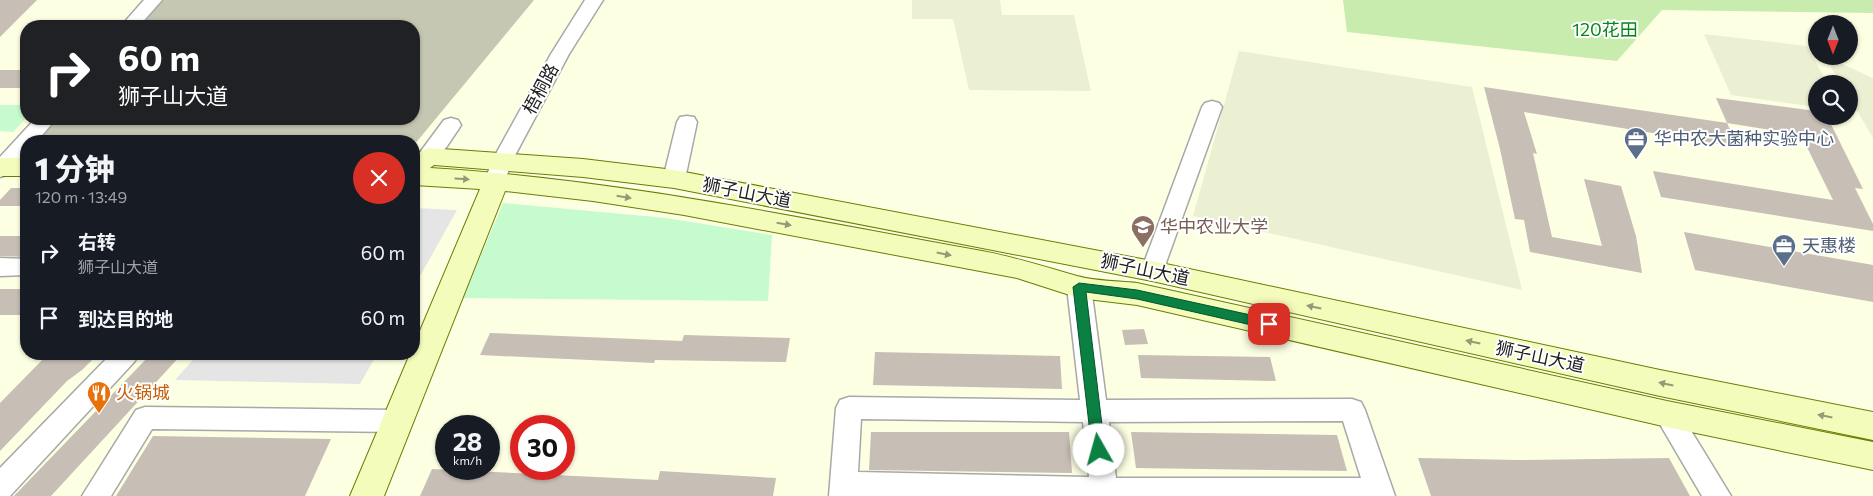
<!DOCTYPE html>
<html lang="zh">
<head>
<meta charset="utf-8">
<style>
  body { margin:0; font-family:Commissioner,"Noto Sans SC",sans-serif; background:#242831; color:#f1f3f6; height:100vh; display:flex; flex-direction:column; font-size:19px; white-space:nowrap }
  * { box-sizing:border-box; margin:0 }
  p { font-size:16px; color:#9ea1a6 }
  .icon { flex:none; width:28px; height:28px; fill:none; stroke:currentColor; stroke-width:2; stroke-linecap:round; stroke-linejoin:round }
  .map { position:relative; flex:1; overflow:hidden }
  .sheet { position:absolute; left:20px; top:135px; width:400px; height:225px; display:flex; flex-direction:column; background:#171b24; border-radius:20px; box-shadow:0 1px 4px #0004 }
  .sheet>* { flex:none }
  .guide { position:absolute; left:20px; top:20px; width:400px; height:105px; border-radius:20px; box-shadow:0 1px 4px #0004; background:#202124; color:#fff; overflow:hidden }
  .needle { width:32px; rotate:180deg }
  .controls { position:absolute; left:1808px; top:15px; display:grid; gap:10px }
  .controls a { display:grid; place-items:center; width:50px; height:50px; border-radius:50%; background:#171b24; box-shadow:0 1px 4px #0004; font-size:25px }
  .speed { position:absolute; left:435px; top:415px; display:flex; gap:10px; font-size:25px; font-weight:700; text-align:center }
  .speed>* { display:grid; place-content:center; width:65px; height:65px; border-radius:50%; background:#171b24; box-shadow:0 1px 4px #0004; line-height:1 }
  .speed small { font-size:12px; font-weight:400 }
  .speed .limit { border:8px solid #d22; background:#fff; color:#111 }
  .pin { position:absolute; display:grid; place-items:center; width:42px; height:42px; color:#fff; margin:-21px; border-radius:10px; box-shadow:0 2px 8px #0006 }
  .me { position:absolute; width:55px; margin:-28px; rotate:353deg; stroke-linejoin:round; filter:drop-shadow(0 0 4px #0008) }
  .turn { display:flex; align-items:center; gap:18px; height:105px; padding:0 15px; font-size:22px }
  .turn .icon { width:65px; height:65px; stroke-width:2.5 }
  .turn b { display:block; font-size:35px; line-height:42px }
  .round { display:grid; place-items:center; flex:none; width:52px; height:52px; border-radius:26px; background:#242831 }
  .summary { display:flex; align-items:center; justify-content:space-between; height:85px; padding:0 15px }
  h1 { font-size:30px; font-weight:800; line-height:38px }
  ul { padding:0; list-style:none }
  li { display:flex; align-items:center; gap:15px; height:65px; padding:0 15px }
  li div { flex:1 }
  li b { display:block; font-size:19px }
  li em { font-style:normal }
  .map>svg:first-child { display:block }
  .education { fill:#fdffe3; fill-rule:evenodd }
  .construction { fill:#c5c7b2 }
  .farmland { fill:#ecf0d3 }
  .grass { fill:#c8ecad }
  .park { fill:#c5fbcd }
  .parking { fill:#e5e5e5 }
  .building { fill:#c7beb6 }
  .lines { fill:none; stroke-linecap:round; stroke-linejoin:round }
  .street-casing { stroke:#a8a8a8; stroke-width:3 }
  .secondary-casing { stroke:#697e02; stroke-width:2 }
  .street { fill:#fff; fill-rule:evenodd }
  .secondary { fill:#f4fcbc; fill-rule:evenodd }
  .oneway { fill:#959976 }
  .route { fill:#0b8043; stroke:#07532c }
  .labels { text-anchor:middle; stroke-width:4; stroke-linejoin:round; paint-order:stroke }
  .park-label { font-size:18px; fill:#09861b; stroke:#fff }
  .street-label { font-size:18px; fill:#212121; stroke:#fff }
  .service-label { font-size:18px; fill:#4e5e75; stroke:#fff; text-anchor:start }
  .education-label { font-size:18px; fill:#785e54; stroke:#fff; text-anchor:start }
  .food-label { font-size:18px; fill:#c56008; stroke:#fff; text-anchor:start }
</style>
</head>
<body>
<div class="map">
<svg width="1873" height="496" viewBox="0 0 1873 496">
  <rect width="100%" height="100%" fill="#f2efe8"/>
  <path class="education" d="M 0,0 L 1873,0 L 1873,496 L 0,496 ZM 1816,24 L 1849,24 L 1849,56 L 1816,56 ZM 26,26 L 414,26 L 414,119 L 26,119 ZM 1816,84 L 1849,84 L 1849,116 L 1816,116 ZM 26,141 L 414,141 L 414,354 L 26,354 ZM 446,426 L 489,426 L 489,469 L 446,469 ZM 521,426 L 564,426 L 564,469 L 521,469 Z"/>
  <path class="construction" d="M 158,0 L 534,0 L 414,145 L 414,141 L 32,141 L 52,119 L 414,119 L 414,26 L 135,26 Z"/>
  <path class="farmland" d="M 912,0 L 1000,0 L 1002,15 L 1074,15 L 1091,91 L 969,90 L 953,19 L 912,19 Z
    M 1704,34 L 1807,46 L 1828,84 L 1816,84 L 1816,107 L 1731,95 Z
    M 1239,51 L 1472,87 L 1522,290 L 1193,216 Z
    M 1824,56 L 1873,78 L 1873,138 L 1849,97 L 1849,84 L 1841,84 Z"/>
  <path class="grass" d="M 1343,0 L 1873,0 L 1873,13 L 1662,10 L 1617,61 L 1347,32 Z"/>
  <path class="park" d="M 0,105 L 26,105 L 26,118 L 13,132 L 0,131 Z
    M 503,203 L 666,218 L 772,235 L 768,301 L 463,298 Z"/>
  <path class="parking" d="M 414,208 L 457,210 L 414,287 Z
    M 198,354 L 377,354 L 360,384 L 175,380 Z"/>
  <path class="building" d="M 0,0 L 37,0 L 0,37 Z
    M 0,70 L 26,70 L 26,88 L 0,88 Z
    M 1484,87 L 1727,123 L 1738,147 L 1524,112 L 1537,154 L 1533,153 L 1552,237 L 1602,246 L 1584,179 L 1621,186 L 1636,236 L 1642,273 L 1530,252 L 1524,220 L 1515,219 L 1500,149 Z
    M 1716,98 L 1816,111 L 1816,116 L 1827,116 L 1863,189 L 1855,188 L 1873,224 L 1873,231 L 1661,197 L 1653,171 L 1833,200 L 1801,135 L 1727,123 Z
    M 11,188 L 26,188 L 26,206 L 0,206 L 0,200 Z
    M 1684,232 L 1873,265 L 1873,302 L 1695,270 Z
    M 0,236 L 26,236 L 26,257 L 0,256 Z
    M 0,289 L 26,289 L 26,315 L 0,315 Z
    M 1144,329 L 1148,344 L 1125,345 L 1122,330 Z
    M 490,333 L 682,341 L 684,335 L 790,338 L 786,362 L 655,360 L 654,363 L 480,355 Z
    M 875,352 L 1060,356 L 1062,389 L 873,385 Z
    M 48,354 L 98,354 L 82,370 L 67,381 L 0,451 L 0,403 Z
    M 151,354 L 182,354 L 51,496 L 14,496 Z
    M 1138,355 L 1270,357 L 1276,381 L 1141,378 Z
    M 871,432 L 1069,432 L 1072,473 L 869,470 Z
    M 1131,432 L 1337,435 L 1347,471 L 1136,468 Z
    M 153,436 L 331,439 L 305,496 L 116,496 Z
    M 1418,458 L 1519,460 L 1669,458 L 1690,496 L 1431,496 Z
    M 432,469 L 658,480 L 660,471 L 776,478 L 773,496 L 420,496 Z"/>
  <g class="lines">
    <g class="street-casing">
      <path id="street" d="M 144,0 L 162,0 L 139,26 L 121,26 Z
        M 585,0 L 603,0 L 569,54 L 512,161 L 503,186 L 496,188 L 489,186 L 485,181 L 492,161 L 551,54 Z
        M 1212,101 L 1219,103 L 1222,107 L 1163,271 L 1160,277 L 1152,280 L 1144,277 L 1141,271 L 1202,107 L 1205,103 Z
        M 687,116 L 694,117 L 697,122 L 685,179 L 681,184 L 674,186 L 667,184 L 663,179 L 677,122 L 680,117 Z
        M 451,118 L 458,120 L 461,125 L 458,130 C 448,143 439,166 421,161 L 418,156 L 421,151 L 444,120 Z
        M 35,119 L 56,119 L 37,141 L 26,141 L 26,154 L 7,175 L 0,177 L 0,157 Z
        M 0,258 L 26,259 L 26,275 L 0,276 Z
        M 1079,278 L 1087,281 L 1091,287 L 1106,400 L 1352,399 L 1361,402 L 1365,410 L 1395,496 L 829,496 L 836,408 L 840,400 L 849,397 L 1080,400 L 1067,287 L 1071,281 ZM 861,419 L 1083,422 L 1089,477 L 858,472 ZM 1343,421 L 1361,478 L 1116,478 L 1109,422 Z
        M 111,354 L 138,354 L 135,361 L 10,496 L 0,496 L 0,468 Z
        M 1667,403 L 1676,406 L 1731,496 L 1702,496 L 1654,414 L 1658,406 Z
        M 145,407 L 397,410 L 406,413 L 410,421 L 406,429 L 397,432 L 152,429 L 111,496 L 82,496 L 136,410 Z"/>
    </g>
    <g class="secondary-casing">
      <path id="secondary" d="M 428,148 L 583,159 L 674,170 L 1152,261 L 1660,370 L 1873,412 L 1873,440 L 1660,396 L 1152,281 L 674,188 L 583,177 L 434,165 L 430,168 C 616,179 799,218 982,251 C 1015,257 1045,267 1077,276 C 1096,281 1117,281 1137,283 L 1667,401 L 1873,442 L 1873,470 L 1667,427 L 1137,305 L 1079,298 L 1017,278 L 684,215 L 593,201 L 505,191 L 384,496 L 350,496 L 410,354 L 414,354 L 414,345 L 480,189 L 414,185 L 414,155 Z
        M 0,158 L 26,158 L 26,176 L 0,176 Z"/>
    </g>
    <use href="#street" class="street"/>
    <use href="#secondary" class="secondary"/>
  </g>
  <defs><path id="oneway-solid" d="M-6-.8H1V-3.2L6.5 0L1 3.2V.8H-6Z" transform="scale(1.25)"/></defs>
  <g class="oneway">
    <use href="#oneway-solid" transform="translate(462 179) rotate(4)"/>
    <use href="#oneway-solid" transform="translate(624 197) rotate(9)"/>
    <use href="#oneway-solid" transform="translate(784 224) rotate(10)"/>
    <use href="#oneway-solid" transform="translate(944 254) rotate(11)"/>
    <use href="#oneway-solid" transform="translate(1314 307) rotate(-168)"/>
    <use href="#oneway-solid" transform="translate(1473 342) rotate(-168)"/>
    <use href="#oneway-solid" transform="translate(1666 384) rotate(-168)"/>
    <use href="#oneway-solid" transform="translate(1825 416) rotate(-169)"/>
  </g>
  <path class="route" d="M 1079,283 L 1137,290 L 1269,319 L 1275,324 L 1269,329 L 1137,299 L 1086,292 L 1105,450 L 1104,454 L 1094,454 L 1092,450 L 1073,287 Z"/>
  <defs>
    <g id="office-pin" transform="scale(1.25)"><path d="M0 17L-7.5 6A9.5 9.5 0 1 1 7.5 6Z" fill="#5c6f8a" stroke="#fff"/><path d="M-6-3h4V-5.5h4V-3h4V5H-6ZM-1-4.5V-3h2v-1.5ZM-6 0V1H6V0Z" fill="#fff"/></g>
    <g id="university-pin" transform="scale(1.25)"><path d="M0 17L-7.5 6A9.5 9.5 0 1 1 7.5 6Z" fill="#8d6e63" stroke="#fff"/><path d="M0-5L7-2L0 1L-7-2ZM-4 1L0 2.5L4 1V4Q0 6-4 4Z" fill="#fff"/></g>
    <g id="restaurant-pin" transform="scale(1.25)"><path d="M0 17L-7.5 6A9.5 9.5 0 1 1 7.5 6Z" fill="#e8710a" stroke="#fff"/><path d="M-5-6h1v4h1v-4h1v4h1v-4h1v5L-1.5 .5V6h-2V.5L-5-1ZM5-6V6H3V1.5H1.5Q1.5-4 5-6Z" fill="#fff"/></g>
  </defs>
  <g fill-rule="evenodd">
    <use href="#office-pin" x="1636" y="139"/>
    <use href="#university-pin" x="1143" y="227"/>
    <use href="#office-pin" x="1784" y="246"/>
    <use href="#restaurant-pin" x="99" y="393"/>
  </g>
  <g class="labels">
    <g class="park-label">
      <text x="1605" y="36">120花田</text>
    </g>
    <g class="street-label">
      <text transform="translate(541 89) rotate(-62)" y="6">梧桐路</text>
      <text transform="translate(747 193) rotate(11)" y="6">狮子山大道</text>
      <text transform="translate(1145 270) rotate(12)" y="6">狮子山大道</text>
      <text transform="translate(1540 357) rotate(12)" y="6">狮子山大道</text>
    </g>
    <g class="service-label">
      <text x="1654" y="145">华中农大菌种实验中心</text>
      <text x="1802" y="252">天惠楼</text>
    </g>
    <g class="education-label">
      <text x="1160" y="233">华中农业大学</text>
    </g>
    <g class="food-label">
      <text x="116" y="399">火锅城</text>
    </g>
  </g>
</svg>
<div class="controls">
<a><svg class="needle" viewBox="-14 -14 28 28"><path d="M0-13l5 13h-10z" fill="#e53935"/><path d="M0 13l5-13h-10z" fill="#9ea1a6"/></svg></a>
<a><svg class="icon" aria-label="search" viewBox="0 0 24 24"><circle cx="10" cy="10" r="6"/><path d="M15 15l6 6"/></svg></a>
</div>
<div class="speed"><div>28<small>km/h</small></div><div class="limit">30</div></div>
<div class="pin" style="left:1269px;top:324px;background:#d93025"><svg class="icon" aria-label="arrive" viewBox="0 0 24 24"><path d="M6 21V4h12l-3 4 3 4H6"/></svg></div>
<svg class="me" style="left:1099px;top:450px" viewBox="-20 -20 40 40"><circle r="19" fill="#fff"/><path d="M0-13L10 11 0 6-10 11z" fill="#0b8043"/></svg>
<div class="guide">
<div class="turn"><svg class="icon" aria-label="right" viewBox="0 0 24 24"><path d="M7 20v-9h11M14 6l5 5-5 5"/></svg><div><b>60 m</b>狮子山大道</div></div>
</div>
<section class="sheet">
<div class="summary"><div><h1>1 分钟</h1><p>120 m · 13:49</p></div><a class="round" style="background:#d93025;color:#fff"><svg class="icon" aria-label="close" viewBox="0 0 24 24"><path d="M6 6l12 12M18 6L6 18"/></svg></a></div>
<ul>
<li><svg class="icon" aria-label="right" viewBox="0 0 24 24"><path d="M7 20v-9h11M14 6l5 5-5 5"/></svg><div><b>右转</b><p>狮子山大道</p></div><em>60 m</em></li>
<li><svg class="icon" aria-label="arrive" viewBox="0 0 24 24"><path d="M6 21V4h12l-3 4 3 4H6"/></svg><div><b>到达目的地</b></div><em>60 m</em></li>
</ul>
</section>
</div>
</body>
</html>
